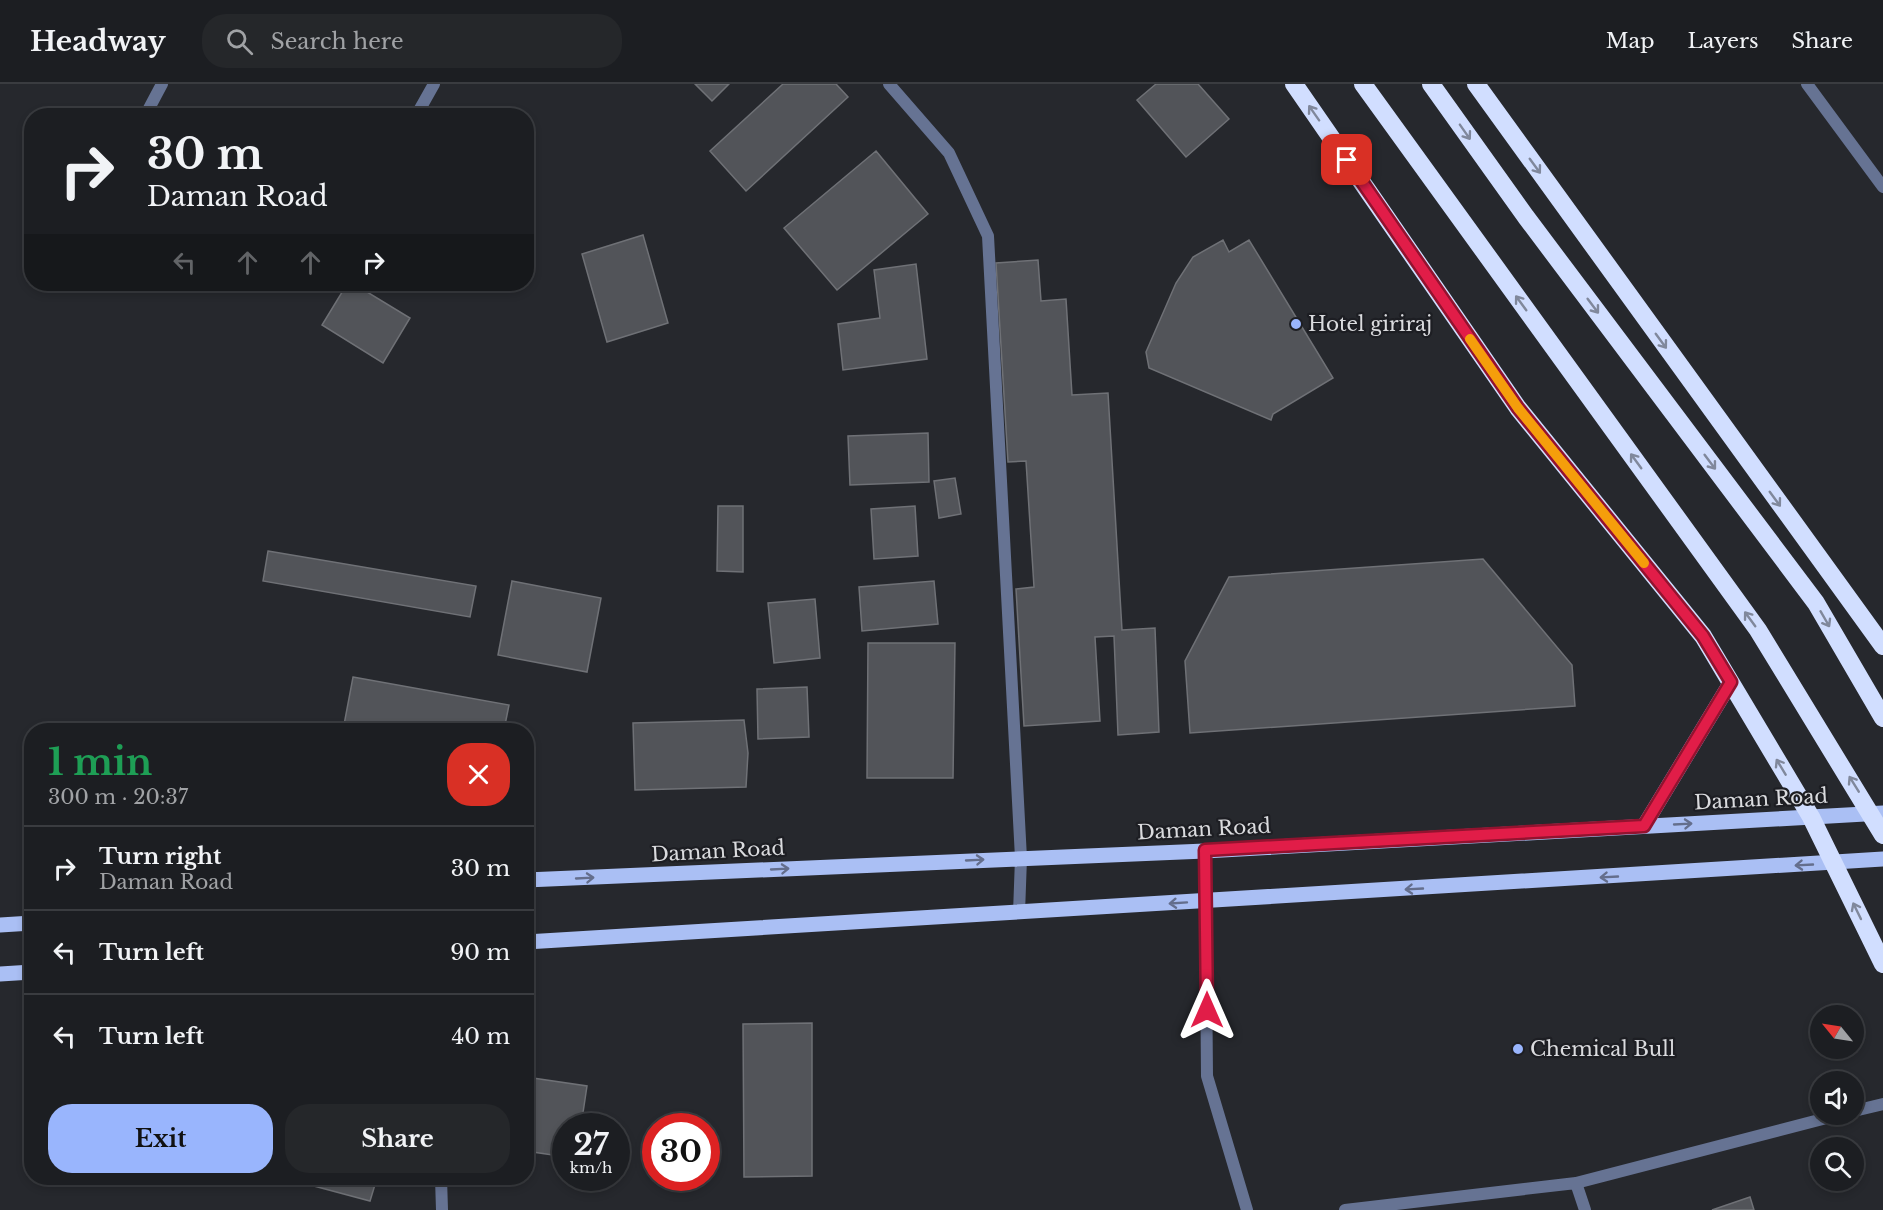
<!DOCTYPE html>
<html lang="en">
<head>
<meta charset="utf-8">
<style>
  body { margin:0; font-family:"Libre Baskerville",serif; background:#25272a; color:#f1f3f6; height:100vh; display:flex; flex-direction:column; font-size:22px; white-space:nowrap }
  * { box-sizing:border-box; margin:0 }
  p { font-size:20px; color:#a0a2a5 }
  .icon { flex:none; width:33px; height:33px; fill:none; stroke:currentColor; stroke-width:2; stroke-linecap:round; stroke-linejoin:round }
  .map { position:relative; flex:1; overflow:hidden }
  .side { position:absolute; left:24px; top:639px; width:510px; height:462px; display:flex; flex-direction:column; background:#1c1e22; border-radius:24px; box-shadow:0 3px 9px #0003,0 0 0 2px #3a3c40 }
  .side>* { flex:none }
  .banner { position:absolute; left:24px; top:24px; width:510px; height:183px; border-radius:24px; box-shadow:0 3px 9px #0003,0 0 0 2px #3a3c40; background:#1c1e22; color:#f1f3f6; overflow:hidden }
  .needle { width:39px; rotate:300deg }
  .buttons { position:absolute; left:1810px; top:921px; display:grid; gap:12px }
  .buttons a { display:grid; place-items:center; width:54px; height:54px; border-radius:50%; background:#1c1e22; box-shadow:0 3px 9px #0003,0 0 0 2px #3a3c40; font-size:30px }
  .speed { position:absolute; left:552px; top:1029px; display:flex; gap:12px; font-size:30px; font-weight:700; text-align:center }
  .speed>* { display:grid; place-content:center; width:78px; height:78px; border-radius:50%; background:#1c1e22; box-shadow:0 3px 9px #0003,0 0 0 2px #3a3c40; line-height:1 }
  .speed small { font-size:15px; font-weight:400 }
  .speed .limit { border:9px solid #d22; background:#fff; color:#111 }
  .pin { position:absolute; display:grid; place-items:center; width:51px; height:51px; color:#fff; margin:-26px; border-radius:12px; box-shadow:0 3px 9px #0006 }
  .me { position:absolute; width:66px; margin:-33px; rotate:0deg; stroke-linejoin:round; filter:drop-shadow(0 0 4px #0008) }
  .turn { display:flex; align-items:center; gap:21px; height:126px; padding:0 24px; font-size:27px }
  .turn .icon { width:78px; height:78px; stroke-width:2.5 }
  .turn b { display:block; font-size:42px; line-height:51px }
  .lanes { display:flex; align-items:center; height:57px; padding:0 24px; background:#0003; justify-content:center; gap:30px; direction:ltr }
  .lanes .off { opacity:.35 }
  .round { display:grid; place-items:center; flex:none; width:63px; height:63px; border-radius:24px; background:#25272a }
  .head { display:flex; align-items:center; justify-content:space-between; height:102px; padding:0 24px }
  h1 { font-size:36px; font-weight:700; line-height:45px; color:#1e9e55 }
  .primary-button { display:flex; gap:12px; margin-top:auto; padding:12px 24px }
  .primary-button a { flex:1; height:69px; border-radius:24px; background:#99b5fd; color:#111; font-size:24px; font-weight:700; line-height:69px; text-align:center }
  .primary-button a+a { background:#25272a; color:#f1f3f6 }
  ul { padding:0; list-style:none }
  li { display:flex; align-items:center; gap:18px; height:84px; padding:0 24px; border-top:2px solid #3a3c40 }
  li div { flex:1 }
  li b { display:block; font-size:22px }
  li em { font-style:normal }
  header { display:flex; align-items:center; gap:36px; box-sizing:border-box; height:84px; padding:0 30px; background:#1c1e22; border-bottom:2px solid #3a3c40 }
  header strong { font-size:28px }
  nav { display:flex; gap:33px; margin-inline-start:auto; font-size:21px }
  .search { width:420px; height:54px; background:#25272a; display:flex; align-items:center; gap:15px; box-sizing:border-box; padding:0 21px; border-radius:24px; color:#a0a2a5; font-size:22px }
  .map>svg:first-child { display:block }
  .building { fill:#525459; stroke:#6f7176; stroke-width:1.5 }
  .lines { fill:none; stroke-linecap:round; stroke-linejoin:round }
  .street { stroke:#667393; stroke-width:12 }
  .primary { stroke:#aabff4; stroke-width:15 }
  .highway { stroke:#d1deff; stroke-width:18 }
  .highway-bridge { stroke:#d1deff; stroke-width:18 }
  .oneway { stroke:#80889c }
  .oneway2 { stroke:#646e8c }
  .route-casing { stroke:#92132f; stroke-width:15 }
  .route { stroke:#e11d48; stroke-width:10 }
  .slow { stroke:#f59e0b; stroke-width:10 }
  .poi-dot { fill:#99b5fd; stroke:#1d1e23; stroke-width:2 }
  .labels { text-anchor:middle; stroke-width:4.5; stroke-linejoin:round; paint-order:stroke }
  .poi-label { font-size:20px; fill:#dadbde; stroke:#1d1e23; text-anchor:start }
  .street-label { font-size:20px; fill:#dadbde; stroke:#1d1e23 }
</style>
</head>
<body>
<header>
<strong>Headway</strong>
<div class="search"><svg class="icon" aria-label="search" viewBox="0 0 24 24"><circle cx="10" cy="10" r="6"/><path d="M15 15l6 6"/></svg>Search here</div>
<nav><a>Map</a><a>Layers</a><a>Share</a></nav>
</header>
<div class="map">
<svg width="1883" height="1126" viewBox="0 0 1883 1126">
  <rect width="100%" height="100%" fill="#26282d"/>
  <path class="building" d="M 695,0 L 729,0 L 712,17 Z
    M 783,0 L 836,0 L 848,13 L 746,107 L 710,67 Z
    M 1156,0 L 1198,0 L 1229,35 L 1186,73 L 1137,16 Z
    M 876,67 L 928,130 L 837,206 L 784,144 Z
    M 643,151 L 668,239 L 607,258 L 582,170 Z
    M 1223,156 L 1229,168 L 1249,156 L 1333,294 L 1273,330 L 1271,336 L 1149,284 L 1146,268 L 1176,199 L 1193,173 Z
    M 1038,176 L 1041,217 L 1066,215 L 1072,311 L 1108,309 L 1122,546 L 1155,544 L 1159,648 L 1118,651 L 1114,552 L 1095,553 L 1100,637 L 1024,642 L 1016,505 L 1034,503 L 1026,377 L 1008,378 L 996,179 Z
    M 916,180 L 927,275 L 843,286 L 838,240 L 880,234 L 874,186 Z
    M 347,200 L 354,200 L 410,234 L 383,279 L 322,241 Z
    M 928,349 L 929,398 L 850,401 L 848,352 Z
    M 955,394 L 961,430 L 939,434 L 934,397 Z
    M 718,422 L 743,422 L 743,488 L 717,487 Z
    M 915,422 L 918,472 L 874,475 L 871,425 Z
    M 268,467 L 476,502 L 470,533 L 263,497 Z
    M 1483,475 L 1572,581 L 1575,622 L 1190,649 L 1185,577 L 1229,493 Z
    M 512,497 L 601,514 L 587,588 L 498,571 Z
    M 934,497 L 938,540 L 862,547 L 859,503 Z
    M 815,515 L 820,574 L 774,579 L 768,519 Z
    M 868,559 L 955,559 L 953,694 L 867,694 Z
    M 353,593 L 509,621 L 504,646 L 343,646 Z
    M 807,603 L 809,653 L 758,655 L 757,605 Z
    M 744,636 L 748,669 L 746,703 L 635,706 L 633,639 Z
    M 812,939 L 812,1092 L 744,1093 L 743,940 Z
    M 526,993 L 587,1002 L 581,1042 L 566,1042 L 566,1073 L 526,1067 Z
    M 284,1094 L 377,1094 L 370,1117 Z
    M 1750,1113 L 1754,1126 L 1712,1126 Z"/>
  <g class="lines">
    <path class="street" d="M 889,0 L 949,69 L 988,152 L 1021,774 L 1019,829
      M 1807,0 L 1883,103
      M 145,32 L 162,0
      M 416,32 L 434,0
      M 1205,767 L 1207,992 L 1247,1126
      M 1854,1027 L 1883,1020
      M 441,1094 L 442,1126
      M 1576,1099 L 1585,1126
      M 1345,1126 L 1576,1099 L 1842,1030"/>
    <path class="primary" d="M 1644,742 L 1731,598
      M 526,796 L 1205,767 L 1883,729
      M 0,841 L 32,839
      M 526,858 L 1883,775
      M 0,890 L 32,888"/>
    <path class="highway" d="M 1294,0 L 1518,324 L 1703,552 L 1811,733 L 1883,880
      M 1431,0 L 1526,133 L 1816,519 L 1883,634
      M 1476,0 L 1883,562"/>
    <path class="highway-bridge" d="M 1363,0 L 1758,546 L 1883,751"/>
  </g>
  <defs><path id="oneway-shaft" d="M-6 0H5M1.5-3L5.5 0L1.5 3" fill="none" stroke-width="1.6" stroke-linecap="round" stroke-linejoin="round" transform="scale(1.5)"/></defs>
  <g class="oneway">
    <use href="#oneway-shaft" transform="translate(1314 29) rotate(-125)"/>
    <use href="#oneway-shaft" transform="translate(1465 48) rotate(55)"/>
    <use href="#oneway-shaft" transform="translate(1535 82) rotate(54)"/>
    <use href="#oneway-shaft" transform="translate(1521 219) rotate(-126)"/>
    <use href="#oneway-shaft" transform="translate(1593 222) rotate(53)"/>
    <use href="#oneway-shaft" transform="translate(1661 257) rotate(54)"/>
    <use href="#oneway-shaft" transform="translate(1636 377) rotate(-126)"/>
    <use href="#oneway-shaft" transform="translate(1710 378) rotate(53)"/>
    <use href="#oneway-shaft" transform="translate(1775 415) rotate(54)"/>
    <use href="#oneway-shaft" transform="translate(1750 535) rotate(-126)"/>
    <use href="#oneway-shaft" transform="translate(1825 535) rotate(60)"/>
    <use href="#oneway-shaft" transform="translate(1781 683) rotate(-121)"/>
    <use href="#oneway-shaft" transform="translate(1854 700) rotate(-122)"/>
    <use href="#oneway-shaft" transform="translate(1857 827) rotate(-116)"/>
  </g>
  <g class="oneway2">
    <use href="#oneway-shaft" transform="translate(1683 740) rotate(-3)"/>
    <use href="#oneway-shaft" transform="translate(975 776) rotate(-3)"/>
    <use href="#oneway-shaft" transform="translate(1804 781) rotate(177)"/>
    <use href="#oneway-shaft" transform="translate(780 785) rotate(-3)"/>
    <use href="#oneway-shaft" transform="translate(1609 793) rotate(177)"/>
    <use href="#oneway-shaft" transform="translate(585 794) rotate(-3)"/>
    <use href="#oneway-shaft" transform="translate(1414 805) rotate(177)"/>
    <use href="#oneway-shaft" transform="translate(1178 819) rotate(176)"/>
  </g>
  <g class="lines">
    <g class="route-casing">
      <path id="route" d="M 1207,926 L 1205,766 L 1644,742 L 1731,598 L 1703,552 L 1518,324 L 1347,76"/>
    </g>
    <use href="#route" class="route"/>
    <path class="slow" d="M 1470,255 L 1518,324 L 1644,479"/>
  </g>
  <g class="poi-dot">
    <circle cx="1296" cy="240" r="6"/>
    <circle cx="1518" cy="965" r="6"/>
  </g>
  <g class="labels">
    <g class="poi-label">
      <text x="1308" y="247">Hotel giriraj</text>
      <text x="1530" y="972">Chemical Bull</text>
    </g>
    <g class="street-label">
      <text transform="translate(1761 715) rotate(-3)" y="7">Daman Road</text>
      <text transform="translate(1204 745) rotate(-3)" y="7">Daman Road</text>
      <text transform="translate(718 767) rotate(-3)" y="7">Daman Road</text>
    </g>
  </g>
</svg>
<div class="buttons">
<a><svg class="needle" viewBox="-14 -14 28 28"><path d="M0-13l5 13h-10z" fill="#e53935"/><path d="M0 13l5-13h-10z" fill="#a0a2a5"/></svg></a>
<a><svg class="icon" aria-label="sound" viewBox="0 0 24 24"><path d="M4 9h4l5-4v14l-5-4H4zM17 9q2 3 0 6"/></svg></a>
<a><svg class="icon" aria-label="search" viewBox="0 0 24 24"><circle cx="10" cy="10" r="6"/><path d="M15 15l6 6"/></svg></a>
</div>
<div class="speed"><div>27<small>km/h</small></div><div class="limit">30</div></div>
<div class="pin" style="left:1347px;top:76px;background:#d93025"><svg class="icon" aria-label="arrive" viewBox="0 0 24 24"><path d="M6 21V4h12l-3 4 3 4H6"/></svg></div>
<svg class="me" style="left:1207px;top:926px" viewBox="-20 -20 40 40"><path d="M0-17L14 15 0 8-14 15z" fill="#e11d48" stroke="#fff" stroke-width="4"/></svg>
<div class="banner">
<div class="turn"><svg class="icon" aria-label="right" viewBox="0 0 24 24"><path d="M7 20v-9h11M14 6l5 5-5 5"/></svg><div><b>30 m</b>Daman Road</div></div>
<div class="lanes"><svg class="icon off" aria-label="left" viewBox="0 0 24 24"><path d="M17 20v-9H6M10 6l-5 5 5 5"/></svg><svg class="icon off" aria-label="ahead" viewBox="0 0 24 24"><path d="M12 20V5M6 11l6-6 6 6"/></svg><svg class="icon off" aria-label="ahead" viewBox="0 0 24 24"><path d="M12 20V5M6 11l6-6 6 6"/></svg><svg class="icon" aria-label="right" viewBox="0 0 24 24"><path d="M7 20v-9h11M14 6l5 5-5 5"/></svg></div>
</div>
<section class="side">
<div class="head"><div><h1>1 min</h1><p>300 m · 20:37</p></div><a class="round" style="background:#d93025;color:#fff"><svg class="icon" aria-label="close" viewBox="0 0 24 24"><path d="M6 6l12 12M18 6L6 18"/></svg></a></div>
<ul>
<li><svg class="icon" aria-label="right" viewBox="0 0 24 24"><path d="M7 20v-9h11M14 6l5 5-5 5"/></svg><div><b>Turn right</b><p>Daman Road</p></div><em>30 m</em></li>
<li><svg class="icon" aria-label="left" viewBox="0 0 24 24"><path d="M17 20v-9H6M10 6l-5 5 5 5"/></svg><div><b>Turn left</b></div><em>90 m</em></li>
<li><svg class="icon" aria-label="left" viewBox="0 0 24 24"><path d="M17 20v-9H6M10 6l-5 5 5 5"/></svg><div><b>Turn left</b></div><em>40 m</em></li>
</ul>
<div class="primary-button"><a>Exit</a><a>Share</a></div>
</section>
</div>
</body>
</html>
